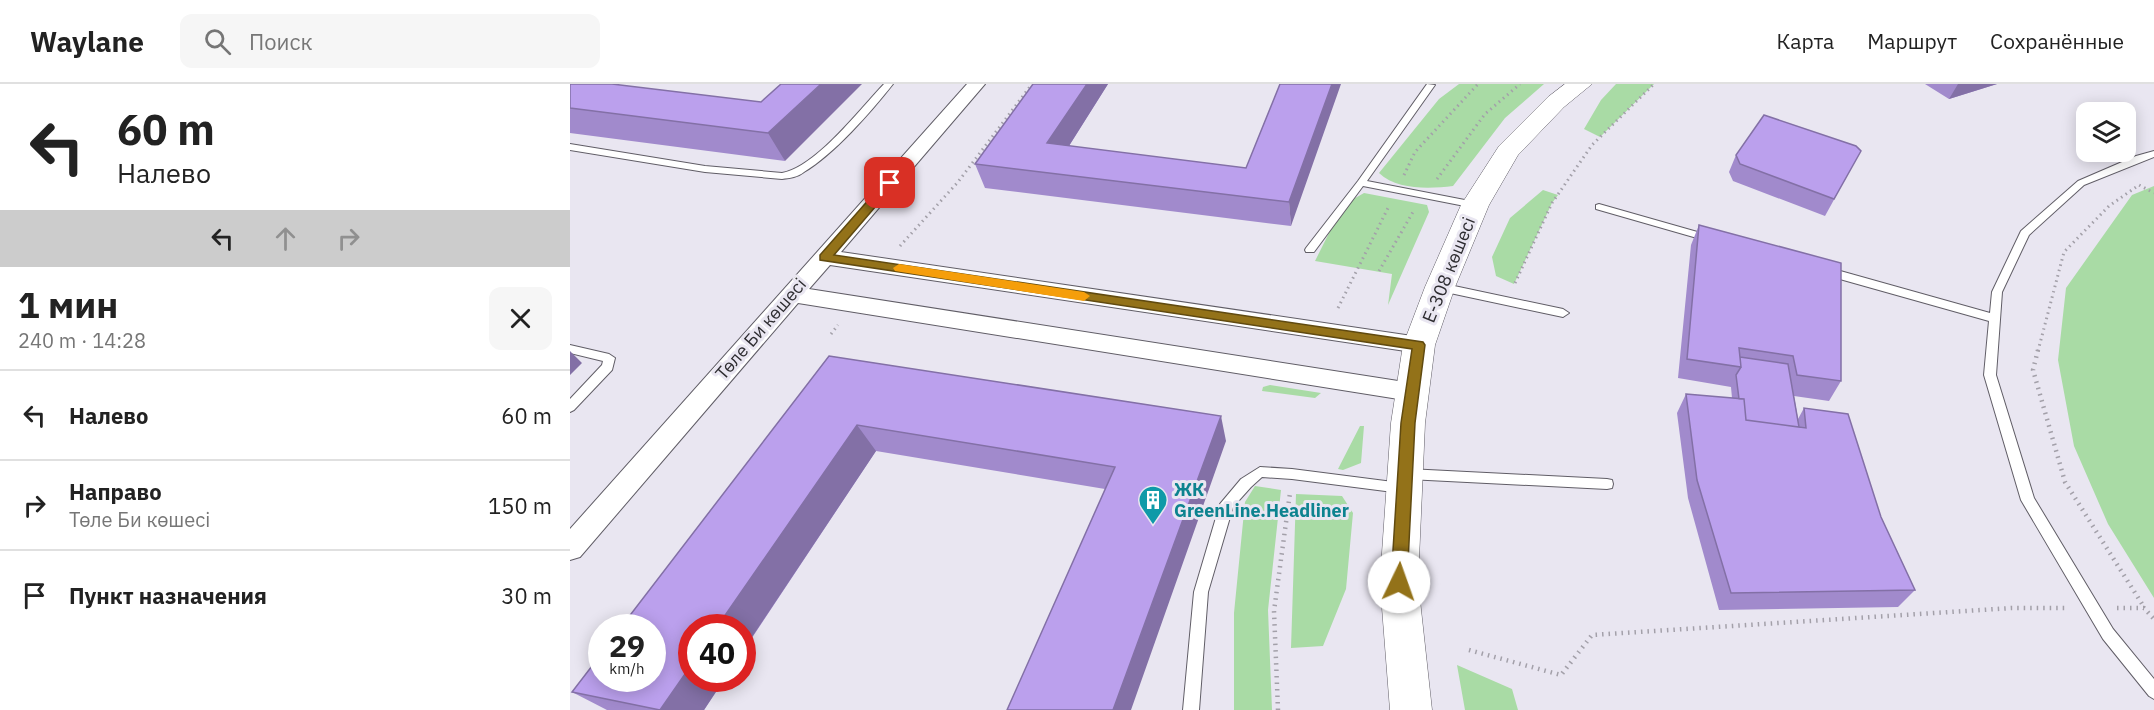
<!DOCTYPE html>
<html lang="ru">
<head>
<meta charset="utf-8">
<style>
  body { margin:0; font-family:"IBM Plex Sans",sans-serif; background:#f6f6f6; color:#222; height:100vh; display:flex; flex-direction:column; font-size:22px; white-space:nowrap }
  * { box-sizing:border-box; margin:0 }
  p { font-size:20px; color:#767676 }
  .icon { flex:none; width:33px; height:33px; fill:none; stroke:currentColor; stroke-width:2; stroke-linecap:round; stroke-linejoin:round }
  .map { position:relative; flex:1; overflow:hidden }
  .details { display:flex; flex-direction:column; background:#fff; width:570px }
  .details>* { flex:none }
  .hud { background:#fff; color:#222; overflow:hidden }
  .tools { position:absolute; left:1506px; top:18px; display:grid; gap:12px }
  .tools a { display:grid; place-items:center; width:60px; height:60px; border-radius:12px; background:#fff; box-shadow:0 3px 15px #0003; font-size:30px }
  .speed { position:absolute; left:18px; top:530px; display:flex; gap:12px; font-size:30px; font-weight:700; text-align:center }
  .speed>* { display:grid; place-content:center; width:78px; height:78px; border-radius:50%; background:#fff; box-shadow:0 3px 15px #0003; line-height:1 }
  .speed small { font-size:15px; font-weight:400 }
  .speed .limit { border:9px solid #d22; background:#fff; color:#111 }
  .pin { position:absolute; display:grid; place-items:center; width:51px; height:51px; color:#fff; margin:-26px; border-radius:12px; box-shadow:0 3px 9px #0006 }
  .me { position:absolute; width:66px; margin:-33px; rotate:3deg; stroke-linejoin:round; filter:drop-shadow(0 0 4px #0008) }
  .turn { display:flex; align-items:center; gap:21px; height:126px; padding:0 18px; font-size:27px }
  .turn .icon { width:78px; height:78px; stroke-width:2.5 }
  .turn b { display:block; font-size:42px; line-height:51px }
  .lanes { display:flex; align-items:center; height:57px; padding:0 18px; background:#0003; justify-content:center; gap:30px; direction:ltr }
  .lanes .off { opacity:.35 }
  .round { display:grid; place-items:center; flex:none; width:63px; height:63px; border-radius:12px; background:#f6f6f6 }
  .head { display:flex; align-items:center; justify-content:space-between; height:102px; padding:0 18px }
  h1 { font-size:36px; font-weight:800; line-height:45px }
  ul { padding:0; list-style:none }
  li { display:flex; align-items:center; gap:18px; height:90px; padding:0 18px; border-top:2px solid #e0e0e0 }
  li div { flex:1 }
  li b { display:block; font-size:22px }
  li em { font-style:normal }
  header { display:flex; align-items:center; gap:36px; box-sizing:border-box; height:84px; padding:0 30px; background:#fff; border-bottom:2px solid #e0e0e0 }
  header strong { font-size:28px }
  nav { display:flex; gap:33px; margin-inline-start:auto; font-size:21px }
  .search { width:420px; height:54px; background:#f6f6f6; display:flex; align-items:center; gap:15px; box-sizing:border-box; padding:0 21px; border-radius:12px; color:#767676; font-size:22px }
  main { display:flex; flex:1; min-height:0 }
  .map>svg:first-child { display:block }
  .green { fill:#a9dba5 }
  .lines { fill:none; stroke-linecap:round; stroke-linejoin:round }
  .lane-casing { stroke:#605d66; stroke-width:2 }
  .street-casing { stroke:#605d66; stroke-width:2 }
  .secondary-casing { stroke:#605d66; stroke-width:1 }
  .path-far1 { stroke:#a3a0a9; stroke-width:3; stroke-dasharray:1.5 4; stroke-linecap:butt }
  .path { stroke:#a3a0a9; stroke-width:4.5; stroke-dasharray:1.5 5; stroke-linecap:butt }
  .lane { fill:#fff; fill-rule:evenodd }
  .street { fill:#fff; fill-rule:evenodd }
  .secondary { fill:#fff; fill-rule:evenodd }
  .wall { fill:#a18acc }
  .shaded-wall { fill:#8370a6 }
  .building { fill:#bba0ed; stroke:#8370a6; stroke-width:1.5 }
  .route { fill:#937219; stroke:#604a10; stroke-width:1.5 }
  .slow { fill:#f59e0b }
  .labels { text-anchor:middle; stroke-width:6; stroke-linejoin:round; paint-order:stroke }
  .street-label { font-size:18px; fill:#2d2c30; stroke:#e9e6f1 }
  .culture-label { font-size:18px; font-weight:bold; fill:#0d838f; stroke:#e9e6f1; text-anchor:start }
</style>
</head>
<body>
<header>
<strong>Waylane</strong>
<div class="search"><svg class="icon" aria-label="search" viewBox="0 0 24 24"><circle cx="10" cy="10" r="6"/><path d="M15 15l6 6"/></svg>Поиск</div>
<nav><a>Карта</a><a>Маршрут</a><a>Сохранённые</a></nav>
</header>
<main>
<section class="details">
<div class="hud">
<div class="turn"><svg class="icon" aria-label="left" viewBox="0 0 24 24"><path d="M17 20v-9H6M10 6l-5 5 5 5"/></svg><div><b>60 m</b>Налево</div></div>
<div class="lanes"><svg class="icon" aria-label="left" viewBox="0 0 24 24"><path d="M17 20v-9H6M10 6l-5 5 5 5"/></svg><svg class="icon off" aria-label="ahead" viewBox="0 0 24 24"><path d="M12 20V5M6 11l6-6 6 6"/></svg><svg class="icon off" aria-label="right" viewBox="0 0 24 24"><path d="M7 20v-9h11M14 6l5 5-5 5"/></svg></div>
</div>
<div class="head"><div><h1>1 мин</h1><p>240 m · 14:28</p></div><a class="round"><svg class="icon" aria-label="close" viewBox="0 0 24 24"><path d="M6 6l12 12M18 6L6 18"/></svg></a></div>
<ul>
<li><svg class="icon" aria-label="left" viewBox="0 0 24 24"><path d="M17 20v-9H6M10 6l-5 5 5 5"/></svg><div><b>Налево</b></div><em>60 m</em></li>
<li><svg class="icon" aria-label="right" viewBox="0 0 24 24"><path d="M7 20v-9h11M14 6l5 5-5 5"/></svg><div><b>Направо</b><p>Төле Би көшесі</p></div><em>150 m</em></li>
<li><svg class="icon" aria-label="arrive" viewBox="0 0 24 24"><path d="M6 21V4h12l-3 4 3 4H6"/></svg><div><b>Пункт назначения</b></div><em>30 m</em></li>
</ul>
</section>
<div class="map">
<svg width="1584" height="626" viewBox="0 0 1584 626">
  <rect width="100%" height="100%" fill="#e9e6f1"/>
  <path class="green" d="M 889,0 L 974,0 L 935,34 L 883,102 C 859,105 827,106 809,89 L 869,15 Z
    M 1046,0 L 1084,0 L 1030,53 L 1014,45 L 1031,16 Z
    M 1584,102 L 1584,514 L 1538,440 L 1504,362 L 1488,276 L 1496,204 L 1562,111 Z
    M 973,106 L 988,111 L 982,119 L 944,200 L 926,192 L 922,173 L 940,134 Z
    M 794,109 L 857,121 L 859,128 L 818,221 L 822,190 L 745,177 L 773,121 Z
    M 700,301 L 751,309 L 745,314 L 692,307 L 693,303 Z
    M 790,342 L 794,342 L 791,379 L 773,386 L 768,385 Z
    M 685,402 L 711,406 L 698,526 L 702,626 L 664,626 L 664,529 L 675,418 Z
    M 726,410 L 772,412 L 783,429 L 776,505 L 753,562 L 721,564 Z
    M 887,581 L 942,605 L 948,626 L 895,626 Z"/>
  <g class="lines">
    <g class="lane-casing">
      <path id="lane" d="M 314,0 L 323,0 C 301,28 264,70 234,88 C 228,93 220,94 212,95 L 135,88 L 0,66 L 0,60 L 135,82 L 212,89 C 246,83 290,25 314,0 Z
        M 857,0 L 865,1 L 797,97 L 905,118 L 910,121 L 908,123 L 905,124 L 793,102 L 744,168 L 736,168 L 735,166 L 736,164 L 788,97 Z
        M 1584,67 L 1584,73 L 1514,101 L 1459,151 L 1432,208 L 1426,291 L 1464,414 L 1543,545 L 1584,595 L 1584,615 L 1579,612 L 1533,555 L 1451,416 L 1414,291 L 1419,237 L 1252,190 L 1251,187 L 1256,183 L 1420,229 L 1422,208 L 1451,147 L 1508,97 L 1566,72 Z
        M 1029,120 L 1145,153 L 1146,155 L 1141,158 L 1026,125 L 1026,121 Z
        M 870,199 L 993,225 L 999,229 L 993,233 L 866,206 L 865,203 Z
        M 0,261 L 39,270 L 45,274 L 42,286 L 4,326 L 0,328 L 0,315 L 32,281 L 33,277 L 0,269 Z
        M 690,383 L 722,385 L 831,399 L 836,400 L 838,404 L 836,408 L 831,409 L 722,395 L 692,393 L 681,403 L 663,423 L 638,508 L 629,626 L 613,626 L 624,508 L 650,420 L 671,395 Z
        M 838,385 L 1037,395 L 1042,396 L 1043,400 L 1042,404 L 1037,405 L 838,395 L 833,394 L 832,390 L 833,386 Z"/>
    </g>
    <g class="street-casing">
      <path id="street" d="M 397,0 L 415,0 L 271,168 L 849,253 L 857,255 L 860,261 L 857,267 L 849,269 L 260,181 L 239,205 L 841,299 L 849,301 L 853,308 L 849,315 L 841,317 L 228,219 L 10,473 L 0,476 L 0,445 Z"/>
    </g>
    <g class="secondary-casing">
      <path id="secondary" d="M 995,0 L 1022,0 L 994,23 L 948,71 L 919,121 L 885,203 L 865,261 L 855,339 L 848,498 L 862,626 L 820,626 L 810,498 L 821,339 L 833,261 L 855,203 L 891,121 L 929,62 L 978,13 Z"/>
    </g>
    <path class="path-far1" d="M 834,91 L 845,68 L 908,0
      M 867,95 L 915,30 L 950,0
      M 330,162 L 388,98 L 462,0
      M 809,187 L 843,128
      M 945,199 L 982,119 L 1022,61 L 1084,0
      M 768,224 L 819,122
      M 261,250 L 268,241
      M 1468,267 L 1494,168 L 1539,122 L 1569,101 L 1584,109"/>
    <path class="path" d="M 1468,266 L 1463,286 L 1495,398 L 1574,523
      M 1547,524 L 1574,524 L 1584,535
      M 899,566 L 991,591 L 1022,551 L 1442,524 L 1498,524
      M 708,626 L 704,527 L 720,409"/>
    <use href="#lane" class="lane"/>
    <use href="#street" class="street"/>
    <use href="#secondary" class="secondary"/>
  </g>
  <path class="wall" d="M 0,0 L 191,18 L 215,77 L 0,49 Z
    M 463,0 L 538,0 L 499,62 L 676,84 L 710,0 L 721,142 L 415,104 L 405,80 Z
    M 1355,0 L 1427,0 L 1379,15 Z
    M 1166,71 L 1282,83 L 1255,132 L 1163,97 L 1159,88 Z
    M 1129,141 L 1271,297 L 1259,317 L 1224,312 L 1228,335 L 1234,324 L 1311,433 L 1345,506 L 1328,523 L 1149,526 L 1118,414 L 1107,329 L 1116,310 L 1162,314 L 1161,303 L 1108,294 L 1121,161 Z
    M 259,272 L 656,357 L 535,405 L 306,367 L 134,626 L 37,626 L 2,608 Z"/>
  <path class="shaded-wall" d="M 251,0 L 292,0 L 215,77 L 198,49 Z
    M 517,0 L 538,0 L 485,84 L 477,59 Z
    M 762,0 L 771,0 L 721,142 L 719,118 Z
    M 1388,0 L 1427,0 L 1379,15 Z
    M 0,267 L 12,279 L 0,291 Z
    M 651,332 L 656,357 L 561,626 L 543,626 Z
    M 287,341 L 306,367 L 172,568 L 172,543 L 147,543 Z
    M 122,580 L 122,594 L 155,594 L 134,626 L 90,626 Z"/>
  <path class="building" d="M 0,0 L 42,0 L 191,18 L 211,0 L 251,0 L 198,49 L 0,24 Z
    M 463,0 L 517,0 L 477,59 L 676,84 L 710,0 L 762,0 L 719,118 L 405,80 Z
    M 1194,31 L 1286,62 L 1291,67 L 1264,115 L 1170,80 L 1166,71 Z
    M 1129,141 L 1271,179 L 1271,297 L 1227,291 L 1223,272 L 1169,264 L 1171,283 L 1117,275 Z
    M 259,272 L 651,332 L 543,626 L 437,626 L 545,383 L 287,341 L 147,543 L 122,543 L 122,580 L 90,626 L 2,608 L 32,569 L 32,594 L 82,594 L 82,543 L 51,543 Z
    M 1170,273 L 1218,280 L 1229,343 L 1176,336 L 1174,315 L 1169,315 L 1166,291 L 1171,283 Z
    M 1116,310 L 1174,315 L 1176,336 L 1236,344 L 1234,324 L 1278,330 L 1311,433 L 1345,506 L 1161,509 L 1127,396 Z"/>
  <path class="route" d="M 320,95 L 324,96 L 324,101 L 264,171 L 853,258 L 855,261 L 845,339 L 837,498 L 835,504 L 829,506 L 823,504 L 821,498 L 831,339 L 842,265 L 250,176 L 250,171 L 316,96 Z"/>
  <path class="slow" d="M 329,180 L 514,208 L 520,212 L 514,217 L 325,187 L 323,184 Z"/>
  <defs>
    <g id="building-pin" transform="scale(1.5)"><path d="M0 17L-7.5 6A9.5 9.5 0 1 1 7.5 6Z" fill="#0f9aa8" stroke="#e9e6f1"/><path d="M-4-6H4V6H1V3H-1V6H-4ZM-2.5-4.3h1.7v1.8h-1.7ZM.8-4.3h1.7v1.8H.8ZM-2.5-1h1.7V.8h-1.7ZM.8-1h1.7V.8H.8Z" fill="#fff"/></g>
  </defs>
  <g fill-rule="evenodd">
    <use href="#building-pin" x="583" y="416"/>
  </g>
  <g class="labels">
    <g class="street-label">
      <text transform="translate(879 186) rotate(-68)" y="6">Е-308 көшесі</text>
      <text transform="translate(191 245) rotate(-49)" y="6">Төле Би көшесі</text>
    </g>
    <g class="culture-label">
      <text x="604" y="412">ЖК<tspan x="604" dy="21">GreenLine.Headliner</tspan></text>
    </g>
  </g>
</svg>
<div class="tools">
<a><svg class="icon" aria-label="layers" viewBox="0 0 24 24"><path d="M12 4l9 5-9 5-9-5zM3 14l9 5 9-5"/></svg></a>
</div>
<div class="speed"><div>29<small>km/h</small></div><div class="limit">40</div></div>
<div class="pin" style="left:320px;top:99px;background:#d93025"><svg class="icon" aria-label="arrive" viewBox="0 0 24 24"><path d="M6 21V4h12l-3 4 3 4H6"/></svg></div>
<svg class="me" style="left:829px;top:498px" viewBox="-20 -20 40 40"><circle r="19" fill="#fff"/><path d="M0-13L10 11 0 6-10 11z" fill="#937219"/></svg>
</div>
</main>
</body>
</html>
